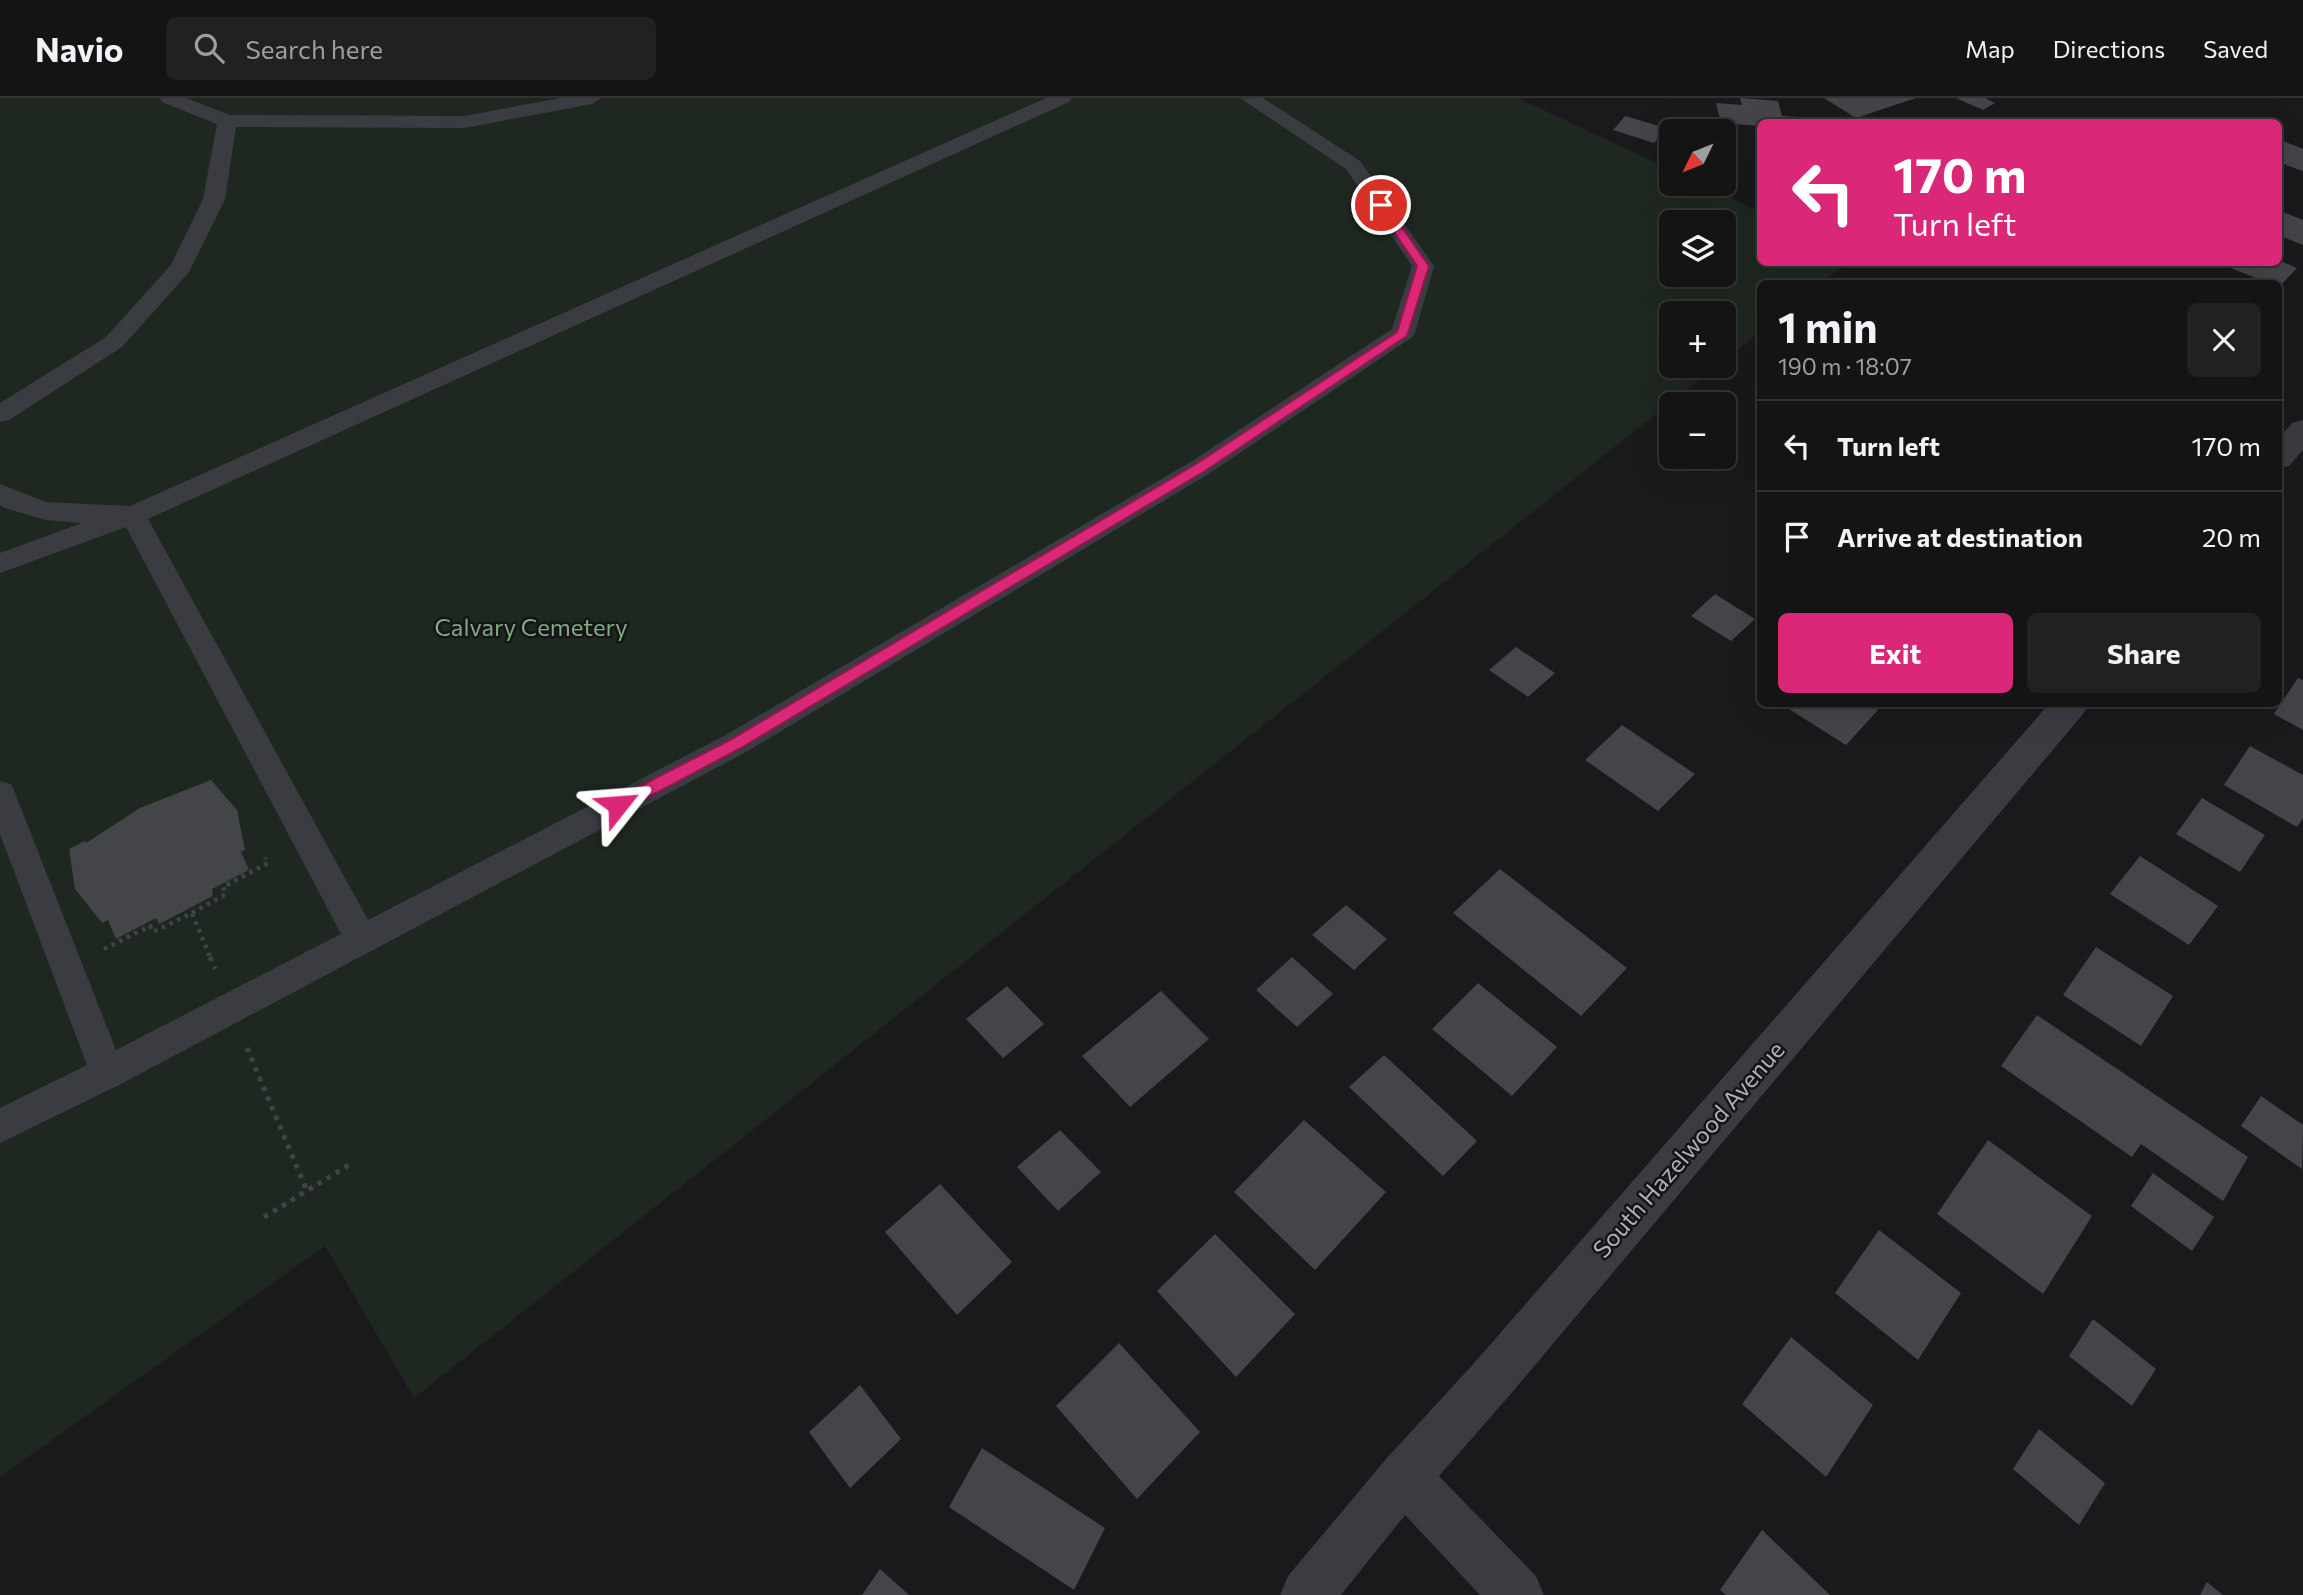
<!DOCTYPE html>
<html lang="en">
<head>
<meta charset="utf-8">
<style>
  body { margin:0; font-family:Commissioner,sans-serif; background:#212122; color:#f1f3f6; height:100vh; display:flex; flex-direction:column; font-size:26px; white-space:nowrap }
  * { box-sizing:border-box; margin:0 }
  p { font-size:23px; color:#9d9ea0 }
  .icon { flex:none; width:38px; height:38px; fill:none; stroke:currentColor; stroke-width:2; stroke-linecap:round; stroke-linejoin:round }
  .map { position:relative; flex:1; overflow:hidden }
  .panel { position:absolute; left:1757px; top:182px; width:525px; height:427px; display:flex; flex-direction:column; background:#141415; border-radius:10px; box-shadow:0 7px 28px #0002,0 0 0 2px #333334 }
  .panel>* { flex:none }
  .hud { position:absolute; left:1757px; top:21px; width:525px; height:147px; border-radius:10px; box-shadow:0 7px 28px #0002,0 0 0 2px #333334; background:#db2777; color:#fff; overflow:hidden }
  .needle { width:46px; rotate:227deg }
  .controls { position:absolute; left:1659px; top:21px; display:grid; gap:14px }
  .controls a { display:grid; place-items:center; width:77px; height:77px; border-radius:10px; background:#141415; box-shadow:0 7px 28px #0002,0 0 0 2px #333334; font-size:35px }
  .pin { position:absolute; display:grid; place-items:center; width:60px; height:60px; color:#fff; margin:-30px; border:4px solid #fff; border-radius:50%; box-shadow:0 2px 7px #0007 }
  .me { position:absolute; width:77px; margin:-38px; rotate:62deg; stroke-linejoin:round; filter:drop-shadow(0 0 5px #0008) }
  .turn { display:flex; align-items:center; gap:24px; height:147px; padding:0 21px; font-size:32px }
  .turn .icon { width:91px; height:91px; stroke-width:2.5 }
  .turn b { display:block; font-size:49px; line-height:60px }
  .round { display:grid; place-items:center; flex:none; width:74px; height:74px; border-radius:10px; background:#212122 }
  .head { display:flex; align-items:center; justify-content:space-between; height:119px; padding:0 21px }
  h1 { font-size:42px; font-weight:700; line-height:52px }
  .primary-button { display:flex; gap:14px; margin-top:auto; padding:14px 21px }
  .primary-button a { flex:1; height:80px; border-radius:10px; background:#db2777; color:#fff; font-size:28px; font-weight:700; line-height:80px; text-align:center }
  .primary-button a+a { background:#212122; color:#f1f3f6 }
  ul { padding:0; list-style:none }
  li { display:flex; align-items:center; gap:21px; height:91px; padding:0 21px; border-top:2px solid #333334 }
  li div { flex:1 }
  li b { display:block; font-size:26px }
  li em { font-style:normal }
  header { display:flex; align-items:center; gap:42px; box-sizing:border-box; height:98px; padding:0 35px; background:#141415; border-bottom:2px solid #333334 }
  header strong { font-size:33px }
  nav { display:flex; gap:38px; margin-inline-start:auto; font-size:24px }
  .search { width:490px; height:63px; background:#212122; display:flex; align-items:center; gap:18px; box-sizing:border-box; padding:0 24px; border-radius:10px; color:#9d9ea0; font-size:26px }
  .map>svg:first-child { display:block }
  .green { fill:#1f2820; fill-rule:evenodd }
  .building { fill:#444549 }
  .lines { fill:none; stroke-linecap:round; stroke-linejoin:round }
  .path-far1 { stroke:#404349; stroke-width:4.5; stroke-dasharray:3.5 5; stroke-linecap:butt }
  .path { stroke:#404349; stroke-width:5; stroke-dasharray:4.5 6; stroke-linecap:butt }
  .lane { fill:#3a3c42; fill-rule:evenodd }
  .street { fill:#3a3c42; fill-rule:evenodd }
  .route { fill:#db2777; stroke:#8e194d; stroke-width:2 }
  .labels { text-anchor:middle; stroke-width:5; stroke-linejoin:round; paint-order:stroke }
  .park-label { font-size:24px; fill:#82a884; stroke:#151517 }
  .street-label { font-size:24px; fill:#acb1bc; stroke:#151517 }
</style>
</head>
<body>
<header>
<strong>Navio</strong>
<div class="search"><svg class="icon" aria-label="search" viewBox="0 0 24 24"><circle cx="10" cy="10" r="6"/><path d="M15 15l6 6"/></svg>Search here</div>
<nav><a>Map</a><a>Directions</a><a>Saved</a></nav>
</header>
<div class="map">
<svg width="2303" height="1497" viewBox="0 0 2303 1497">
  <rect width="100%" height="100%" fill="#1a1a1c"/>
  <path class="green" d="M 0,0 L 1518,0 L 1671,72 L 1671,86 L 1701,86 L 1760,114 L 1760,164 L 1848,165 L 1821,185 L 1760,186 L 1760,234 L 1724,263 L 1724,215 L 1671,215 L 1671,268 L 1717,268 L 414,1300 L 325,1148 L 0,1379 ZM 1671,124 L 1724,124 L 1724,177 L 1671,177 Z"/>
  <path class="building" d="M 1740,0 L 1778,3 L 1782,18 L 1813,20 L 1814,24 L 1760,24 L 1760,28 L 1721,25 L 1716,5 L 1742,7 Z
    M 1824,0 L 1916,0 L 1856,20 Z
    M 1956,0 L 1985,0 L 1995,5 L 1983,12 Z
    M 1625,18 L 1666,30 L 1654,45 L 1613,32 Z
    M 2278,41 L 2303,51 L 2303,73 L 2278,64 Z
    M 2278,112 L 2303,122 L 2303,147 L 2278,137 Z
    M 2278,162 L 2297,170 L 2278,190 L 2278,186 L 2270,186 L 2219,165 L 2278,164 Z
    M 1715,496 L 1755,521 L 1731,543 L 1691,518 Z
    M 1516,549 L 1555,575 L 1528,599 L 1489,572 Z
    M 2298,580 L 2303,582 L 2303,632 L 2274,616 Z
    M 1781,606 L 1867,606 L 1878,612 L 1846,647 Z
    M 1622,627 L 1695,676 L 1658,713 L 1585,662 Z
    M 2250,648 L 2303,677 L 2303,720 L 2297,729 L 2224,687 Z
    M 211,682 L 237,712 L 245,752 L 241,754 L 249,772 L 212,791 L 213,798 L 159,826 L 156,820 L 116,841 L 108,822 L 102,825 L 75,791 L 69,751 L 85,743 L 86,745 L 140,710 Z
    M 2202,700 L 2265,737 L 2240,774 L 2176,736 Z
    M 2140,758 L 2218,808 L 2189,847 L 2110,796 Z
    M 1500,771 L 1627,870 L 1581,918 L 1453,815 Z
    M 1346,807 L 1387,841 L 1354,872 L 1312,837 Z
    M 2096,849 L 2173,898 L 2141,948 L 2063,897 Z
    M 1292,859 L 1333,896 L 1297,929 L 1256,892 Z
    M 1478,885 L 1557,949 L 1512,998 L 1432,931 Z
    M 1007,888 L 1044,926 L 1003,960 L 966,921 Z
    M 1161,893 L 1209,941 L 1130,1009 L 1082,958 Z
    M 2037,917 L 2248,1059 L 2223,1103 L 2141,1046 L 2132,1059 L 2001,968 Z
    M 1384,957 L 1477,1043 L 1443,1078 L 1349,989 Z
    M 2261,998 L 2303,1027 L 2302,1071 L 2241,1028 Z
    M 1304,1022 L 1386,1094 L 1315,1172 L 1234,1094 Z
    M 1060,1032 L 1101,1074 L 1058,1113 L 1017,1069 Z
    M 1988,1042 L 2092,1118 L 2043,1196 L 1937,1116 Z
    M 2153,1075 L 2214,1119 L 2192,1153 L 2131,1108 Z
    M 940,1086 L 1012,1164 L 957,1217 L 885,1134 Z
    M 1879,1132 L 1961,1195 L 1918,1262 L 1835,1195 Z
    M 1215,1136 L 1295,1216 L 1236,1279 L 1157,1193 Z
    M 2093,1221 L 2156,1271 L 2132,1308 L 2069,1258 Z
    M 1791,1239 L 1873,1307 L 1826,1379 L 1742,1306 Z
    M 1119,1245 L 1200,1334 L 1137,1401 L 1056,1308 Z
    M 860,1287 L 901,1341 L 850,1390 L 809,1334 Z
    M 2039,1331 L 2105,1385 L 2079,1427 L 2013,1371 Z
    M 982,1350 L 1105,1430 L 1074,1492 L 949,1409 Z
    M 1762,1432 L 1830,1497 L 1726,1497 L 1720,1492 Z
    M 880,1471 L 909,1497 L 862,1497 Z
    M 2207,1484 L 2223,1497 L 2200,1497 Z"/>
  <g class="lines">
    <path class="path-far1" d="M 192,815 L 226,796 L 223,789 L 268,765 L 265,760
      M 104,851 L 150,828 L 153,834 L 192,815 L 211,861"/>
    <path class="path" d="M 210,859 L 215,871
      M 247,950 L 307,1093
      M 264,1119 L 349,1067"/>
    <path class="lane" d="M 159,0 L 186,0 L 230,17 L 464,18 L 561,0 L 602,0 L 592,6 L 464,30 L 236,29 L 225,101 L 189,174 L 122,249 L 9,322 L 0,324 L 0,305 L 106,239 L 171,167 L 203,101 L 217,26 L 162,4 Z
      M 1046,0 L 1072,0 L 1069,4 L 148,421 L 368,822 L 724,638 L 1192,363 L 1392,231 L 1412,168 L 1346,71 L 1240,0 L 1263,0 L 1360,63 L 1434,168 L 1415,235 L 1411,240 L 1210,375 L 746,654 L 119,987 L 0,1045 L 0,1010 L 87,967 L 0,736 L 0,683 L 11,686 L 15,695 L 116,952 L 341,836 L 126,429 L 0,475 L 0,455 L 82,425 L 46,422 L 5,410 L 0,407 L 0,386 L 46,404 L 130,408 Z"/>
    <path class="street" d="M 2303,322 L 2303,352 L 2289,368 L 2278,371 L 2278,341 L 2292,325 Z
      M 2049,606 L 2088,606 L 2083,616 L 1509,1298 L 1439,1378 L 1536,1478 L 1544,1497 L 1480,1497 L 1405,1417 L 1341,1497 L 1280,1497 L 1288,1478 L 1386,1361 L 1475,1264 Z"/>
  </g>
  <path class="route" d="M 1381,104 L 1385,105 L 1429,168 L 1407,238 L 1205,373 L 741,650 L 624,712 L 613,712 L 610,707 L 613,702 L 730,642 L 1196,366 L 1397,234 L 1417,168 L 1376,107 Z"/>
  <g class="labels">
    <g class="park-label">
      <text x="531" y="538">Calvary Cemetery</text>
    </g>
    <g class="street-label">
      <text transform="translate(1689 1052) rotate(-49)" y="8">South Hazelwood Avenue</text>
    </g>
  </g>
</svg>
<div class="controls">
<a><svg class="needle" viewBox="-14 -14 28 28"><path d="M0-13l5 13h-10z" fill="#e53935"/><path d="M0 13l5-13h-10z" fill="#9d9ea0"/></svg></a>
<a><svg class="icon" aria-label="layers" viewBox="0 0 24 24"><path d="M12 4l9 5-9 5-9-5zM3 14l9 5 9-5"/></svg></a>
<a>+</a>
<a>−</a>
</div>
<div class="pin" style="left:1381px;top:107px;background:#d93025"><svg class="icon" aria-label="arrive" viewBox="0 0 24 24"><path d="M6 21V4h12l-3 4 3 4H6"/></svg></div>
<svg class="me" style="left:618px;top:707px" viewBox="-20 -20 40 40"><path d="M0-17L14 15 0 8-14 15z" fill="#db2777" stroke="#fff" stroke-width="4"/></svg>
<div class="hud">
<div class="turn"><svg class="icon" aria-label="left" viewBox="0 0 24 24"><path d="M17 20v-9H6M10 6l-5 5 5 5"/></svg><div><b>170 m</b>Turn left</div></div>
</div>
<section class="panel">
<div class="head"><div><h1>1 min</h1><p>190 m · 18:07</p></div><a class="round"><svg class="icon" aria-label="close" viewBox="0 0 24 24"><path d="M6 6l12 12M18 6L6 18"/></svg></a></div>
<ul>
<li><svg class="icon" aria-label="left" viewBox="0 0 24 24"><path d="M17 20v-9H6M10 6l-5 5 5 5"/></svg><div><b>Turn left</b></div><em>170 m</em></li>
<li><svg class="icon" aria-label="arrive" viewBox="0 0 24 24"><path d="M6 21V4h12l-3 4 3 4H6"/></svg><div><b>Arrive at destination</b></div><em>20 m</em></li>
</ul>
<div class="primary-button"><a>Exit</a><a>Share</a></div>
</section>
</div>
</body>
</html>
